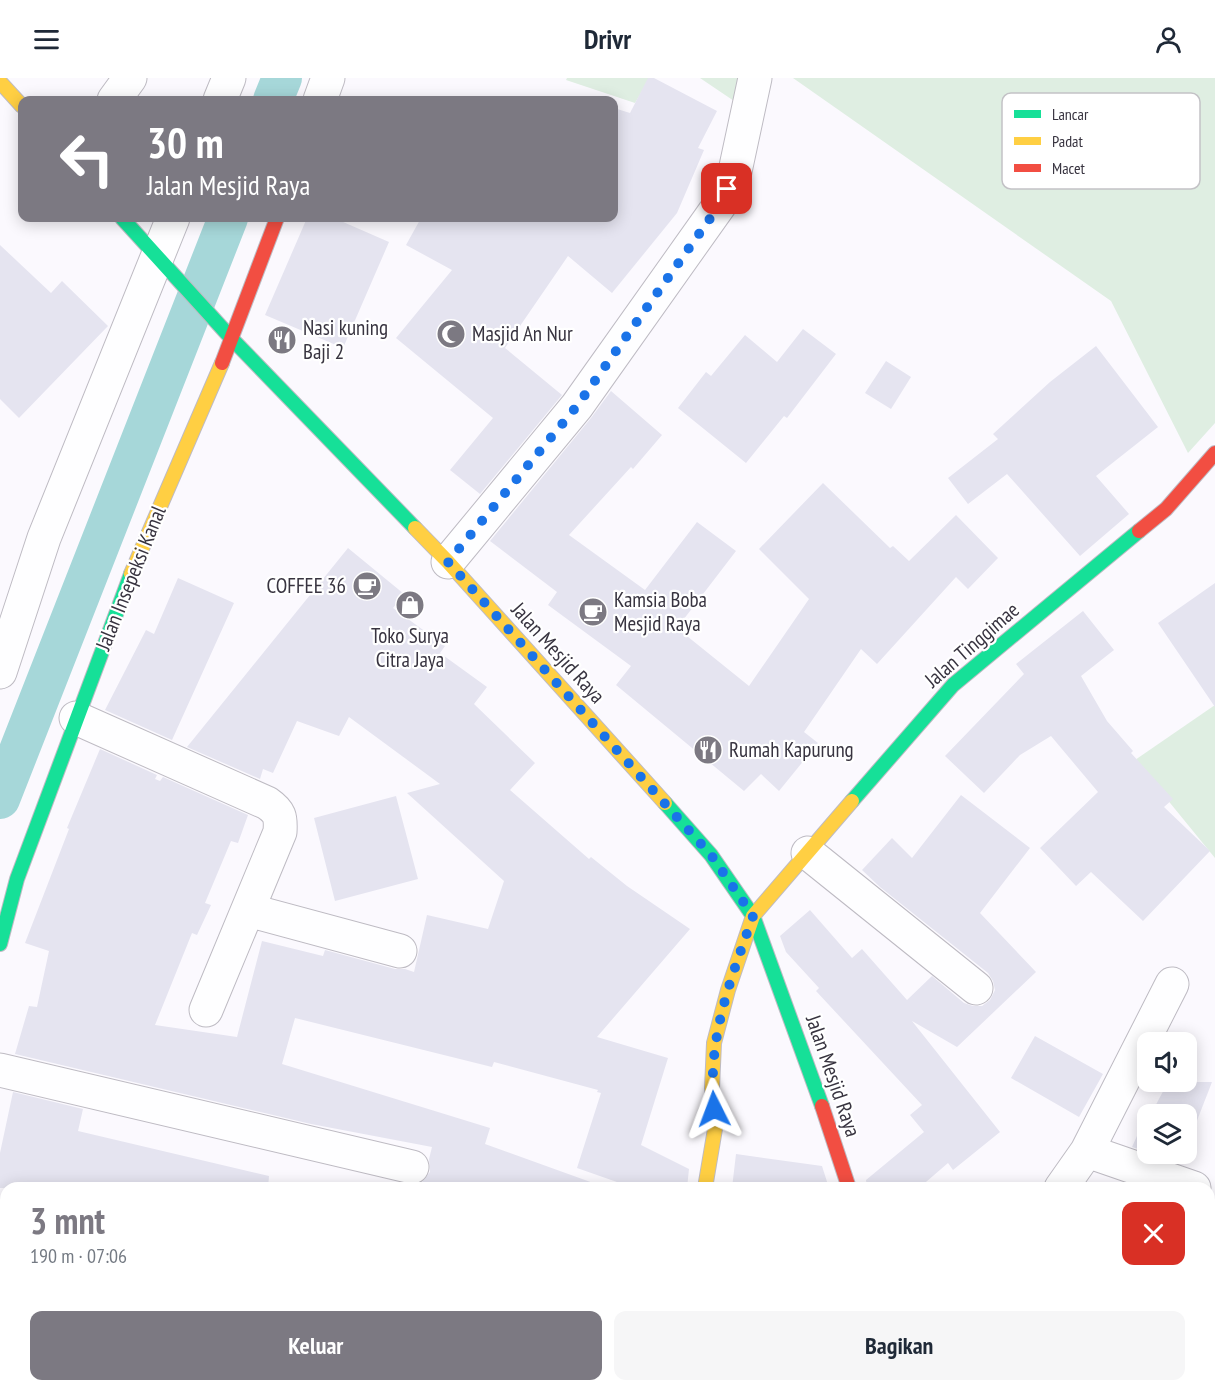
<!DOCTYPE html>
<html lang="id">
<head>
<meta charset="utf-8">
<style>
  body { margin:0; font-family:"PT Sans Narrow",sans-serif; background:#f6f6f7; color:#1f2937; height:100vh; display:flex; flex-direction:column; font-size:22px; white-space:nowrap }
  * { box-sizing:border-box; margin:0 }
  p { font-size:20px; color:#747a83 }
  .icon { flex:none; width:33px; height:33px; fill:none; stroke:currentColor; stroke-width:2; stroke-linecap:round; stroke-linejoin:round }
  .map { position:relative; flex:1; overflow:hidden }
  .panel { position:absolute; left:0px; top:1104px; width:1215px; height:210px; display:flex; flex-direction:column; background:#fff; border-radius:18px 18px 0 0; box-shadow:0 3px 15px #0003 }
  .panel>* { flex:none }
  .banner { position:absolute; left:18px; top:18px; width:600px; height:126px; border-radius:12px; box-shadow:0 3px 15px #0003; background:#7c7982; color:#fff; overflow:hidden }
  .tools { position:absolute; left:1137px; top:954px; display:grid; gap:12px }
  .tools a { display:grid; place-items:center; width:60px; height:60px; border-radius:12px; background:#fff; box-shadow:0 3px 15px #0003; font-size:30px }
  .pin { position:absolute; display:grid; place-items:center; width:51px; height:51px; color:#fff; margin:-26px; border-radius:12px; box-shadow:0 3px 9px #0006 }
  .me { position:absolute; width:66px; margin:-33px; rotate:357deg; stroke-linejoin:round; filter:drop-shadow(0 0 4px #0008) }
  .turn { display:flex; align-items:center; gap:21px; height:126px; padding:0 30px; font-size:27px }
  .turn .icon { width:78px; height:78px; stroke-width:2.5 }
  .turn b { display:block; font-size:42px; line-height:51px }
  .round { display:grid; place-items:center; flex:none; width:63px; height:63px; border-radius:12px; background:#f6f6f7 }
  .summary { display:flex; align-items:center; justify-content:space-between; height:102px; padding:0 30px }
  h1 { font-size:36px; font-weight:600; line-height:45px; color:#7c7982 }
  .action { display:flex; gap:12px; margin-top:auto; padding:12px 30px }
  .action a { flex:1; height:69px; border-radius:12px; background:#7c7982; color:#fff; font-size:24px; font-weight:600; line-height:69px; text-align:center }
  .action a+a { background:#f6f6f7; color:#1f2937 }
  header { display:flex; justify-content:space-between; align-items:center; height:78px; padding:0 30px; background:#fff; font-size:27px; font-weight:600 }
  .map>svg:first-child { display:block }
  .green { fill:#dfeee2 }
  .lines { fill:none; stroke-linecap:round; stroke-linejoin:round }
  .canal { stroke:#a6d7d9; stroke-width:40 }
  .building { fill:#e5e4f0 }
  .street-casing { stroke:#bebbc3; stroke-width:35 }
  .fast-casing { stroke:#bebbc3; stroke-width:16 }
  .slow-casing { stroke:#bebbc3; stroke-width:16 }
  .jam-casing { stroke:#bebbc3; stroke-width:16 }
  .street { stroke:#fefeff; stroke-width:33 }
  .fast { stroke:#16e098; stroke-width:14 }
  .slow { stroke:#ffcf43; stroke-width:14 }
  .jam { stroke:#f24e42; stroke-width:14 }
  .route { stroke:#1a73e8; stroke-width:10; stroke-dasharray:0 18 }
  .labels { text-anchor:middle; stroke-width:4.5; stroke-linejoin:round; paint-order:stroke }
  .poi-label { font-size:21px; fill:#383440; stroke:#fff; text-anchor:start }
  .street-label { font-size:21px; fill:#383440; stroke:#fff }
  .key { fill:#fff; stroke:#c3c2c6; stroke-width:1.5 }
  .key-label { font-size:16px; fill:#383440 }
</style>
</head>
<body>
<header><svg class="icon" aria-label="menu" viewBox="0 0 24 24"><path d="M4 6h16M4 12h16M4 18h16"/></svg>Drivr<svg class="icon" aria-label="person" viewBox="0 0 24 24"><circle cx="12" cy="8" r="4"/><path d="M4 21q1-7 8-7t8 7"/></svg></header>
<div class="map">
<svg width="1215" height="1314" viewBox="0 0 1215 1314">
  <rect width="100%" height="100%" fill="#fbf9fe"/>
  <path class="green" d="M 567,0 L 650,0 L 635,25 L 566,2 Z
    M 700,0 L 742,0 L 734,23 Z
    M 793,0 L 1215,0 L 1215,345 L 1188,375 L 1111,223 Z
    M 1215,627 L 1215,780 L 1135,682 Z"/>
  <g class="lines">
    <path class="canal" d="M 273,22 L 282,0
      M 0,721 L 228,140"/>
  </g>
  <path class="building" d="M 648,0 L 654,0 L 717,33 L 698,70 L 704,72 L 677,135 L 612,215 L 568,178 L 505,270 L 562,317 L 480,416 L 450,392 L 493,340 L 396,260 L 452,192 L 406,167 L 421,140 L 614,140 L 614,30 L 630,35 Z
    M 307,140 L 334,140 L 389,164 L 343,270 L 265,237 Z
    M 0,167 L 51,215 L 62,203 L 108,248 L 19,340 L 0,321 Z
    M 803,251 L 836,276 L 787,340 L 784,338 L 746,385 L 678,330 L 706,294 L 711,298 L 745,257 L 777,284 Z
    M 1096,268 L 1158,349 L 1096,398 L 1129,436 L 1080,478 L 1007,396 L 968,426 L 948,400 L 998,361 L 993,356 L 1050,304 Z
    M 886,283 L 911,299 L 891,331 L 865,315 Z
    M 611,313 L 662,357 L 633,391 L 631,389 L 569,457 L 645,512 L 697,444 L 736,473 L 677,550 L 749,608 L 809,521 L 759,471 L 823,405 L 890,470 L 893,468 L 909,483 L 956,437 L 998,480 L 968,511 L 956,499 L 877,586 L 861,571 L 804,654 L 818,665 L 779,713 L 761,696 L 744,713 L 616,607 L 631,588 L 548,527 L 557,514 L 490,463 L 591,340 Z
    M 348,470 L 404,516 L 393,530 L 445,568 L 440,575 L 487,609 L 474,626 L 535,685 L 510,712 L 589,781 L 591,779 L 627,808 L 690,851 L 597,959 L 668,980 L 641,1067 L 689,1091 L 687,1110 L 634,1110 L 577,1090 L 601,1015 L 597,1014 L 598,1012 L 494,984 L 492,989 L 295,940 L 282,986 L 490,1050 L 485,1066 L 596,1106 L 595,1110 L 420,1110 L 422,1104 L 430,1094 L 429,1081 L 432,1069 L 311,1046 L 15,976 L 29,928 L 37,929 L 49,873 L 25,865 L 69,751 L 67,750 L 100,671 L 157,697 L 155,701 L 160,703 L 163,699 L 248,737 L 238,765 L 231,763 L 205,825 L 211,827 L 197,857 L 192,855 L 155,947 L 237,959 L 262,863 L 323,878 L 325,872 L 395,891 L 405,891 L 414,894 L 427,837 L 488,851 L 504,803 L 407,715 L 440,706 L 349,639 L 339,658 L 297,643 L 273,695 L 263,691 L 260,701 L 187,669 Z
    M 178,500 L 234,525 L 172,662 L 105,632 L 146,552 L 154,556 Z
    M 1215,505 L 1215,629 L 1158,545 Z
    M 1083,533 L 1114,572 L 1081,598 L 1107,643 L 1133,673 L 1131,675 L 1173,721 L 1164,729 L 1210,773 L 1143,843 L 1091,794 L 1076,808 L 1040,770 L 1098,714 L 1051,658 L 1020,677 L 984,715 L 945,678 L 1024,596 L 1016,586 Z
    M 961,717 L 1030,770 L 980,835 L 1036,894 L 957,969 L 912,943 L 1000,1054 L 953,1092 L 948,1085 L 919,1110 L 867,1110 L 866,1102 L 924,1054 L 910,1037 L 922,1027 L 816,913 L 819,910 L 786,874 L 780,858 L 810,832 L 852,880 L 862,871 L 907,922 L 932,898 L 964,925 L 973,928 L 982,928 L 990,922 L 995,912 L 993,903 L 988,895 L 880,809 L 862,792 L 892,760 L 912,780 Z
    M 396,718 L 418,801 L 335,823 L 314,740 Z
    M 1035,958 L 1103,996 L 1079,1039 L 1011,1000 Z
    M 1168,1004 L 1212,1004 L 1186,1071 L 1186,1036 L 1151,1036 Z
    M 13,1014 L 83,1031 L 78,1053 L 269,1098 L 268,1110 L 0,1110 L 0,1075 Z
    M 1146,1038 L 1148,1038 L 1148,1074 L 1132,1069 Z
    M 736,1076 L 822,1088 L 829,1110 L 732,1110 Z"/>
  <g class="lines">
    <g class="street-casing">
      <path id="street" d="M 114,22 L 130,0
        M 220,22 L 229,0
        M 320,22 L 328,0
        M 448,484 L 577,328 L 721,125 L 734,98 L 755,0
        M 0,594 L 44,460 L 173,140
        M 76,640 L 267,725 C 280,734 281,739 280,754 L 206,932
        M 808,775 L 976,910
        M 248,832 L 400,873
        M 0,992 L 412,1089
        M 1087,1073 L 1194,1110
        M 1061,1110 L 1087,1073 L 1172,906
        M 0,1189 L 6,1190
        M 408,1314 L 409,1308
        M 647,1314 L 648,1308"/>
    </g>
    <g class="fast-casing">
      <path id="fast" d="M 122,140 L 232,261 L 415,450
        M 852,723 L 953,607 L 1139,453
        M 665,725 L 711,777 L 753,838 L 822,1028
        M 0,866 L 17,801 L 131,496
        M 913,1308 L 915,1314"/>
    </g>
    <g class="slow-casing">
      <path id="slow" d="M 0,4 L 22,28
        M 415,450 L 448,484 L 665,725
        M 131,496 L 222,285
        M 705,1110 L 715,1051 L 712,1010 L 714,965 L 728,912 L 753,838 L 852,723"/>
    </g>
    <g class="jam-casing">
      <path id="jam" d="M 222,285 L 277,140
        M 1139,453 L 1166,431 L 1215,375
        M 822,1028 L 849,1110"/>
    </g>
    <use href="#street" class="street"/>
    <use href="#fast" class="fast"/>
    <use href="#slow" class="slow"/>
    <use href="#jam" class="jam"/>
  </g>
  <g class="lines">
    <path class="route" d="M 714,1031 C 707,960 730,904 753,838 L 711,777 L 448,484 L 577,328 L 721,125 L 727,111"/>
  </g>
  <defs>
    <g id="mosque-disc" transform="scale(1.5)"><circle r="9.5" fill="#7c7982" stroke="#fff"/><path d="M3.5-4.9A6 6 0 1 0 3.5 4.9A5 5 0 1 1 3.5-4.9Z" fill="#fff"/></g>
    <g id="restaurant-disc" transform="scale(1.5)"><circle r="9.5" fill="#7c7982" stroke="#fff"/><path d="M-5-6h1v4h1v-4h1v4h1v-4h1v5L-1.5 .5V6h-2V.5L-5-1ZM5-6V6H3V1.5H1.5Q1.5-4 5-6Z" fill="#fff"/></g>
    <g id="cafe-disc" transform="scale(1.5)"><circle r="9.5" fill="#7c7982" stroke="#fff"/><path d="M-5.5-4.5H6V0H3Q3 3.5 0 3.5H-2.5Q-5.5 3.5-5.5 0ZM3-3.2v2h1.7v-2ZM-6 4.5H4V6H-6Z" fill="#fff"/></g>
    <g id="shop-disc" transform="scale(1.5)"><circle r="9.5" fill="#7c7982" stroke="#fff"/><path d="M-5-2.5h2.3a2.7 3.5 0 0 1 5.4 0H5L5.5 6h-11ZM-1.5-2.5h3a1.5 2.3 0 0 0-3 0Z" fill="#fff"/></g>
  </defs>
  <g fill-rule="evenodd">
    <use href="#mosque-disc" x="451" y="256"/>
    <use href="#restaurant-disc" x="282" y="262"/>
    <use href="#cafe-disc" x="367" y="508"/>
    <use href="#shop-disc" x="410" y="527"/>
    <use href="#cafe-disc" x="593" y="534"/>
    <use href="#restaurant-disc" x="708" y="672"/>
  </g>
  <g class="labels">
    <g class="poi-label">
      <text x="303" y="257">Nasi kuning<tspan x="303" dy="24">Baji 2</tspan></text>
      <text x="472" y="263">Masjid An Nur</text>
      <text x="346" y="515" text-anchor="end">COFFEE 36</text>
      <text x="614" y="529">Kamsia Boba<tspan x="614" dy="24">Mesjid Raya</tspan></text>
      <text x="410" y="565" text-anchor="middle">Toko Surya<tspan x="410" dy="24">Citra Jaya</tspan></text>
      <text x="729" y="679">Rumah Kapurung</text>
    </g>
    <g class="street-label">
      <text transform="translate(131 500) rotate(-68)" y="7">Jalan Insepeksi Kanal</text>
      <text transform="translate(972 567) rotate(-41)" y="7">Jalan Tinggimae</text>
      <text transform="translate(558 575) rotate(48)" y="7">Jalan Mesjid Raya</text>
      <text transform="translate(833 998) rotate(71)" y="7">Jalan Mesjid Raya</text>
    </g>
  </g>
  <rect x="1002" y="15" width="198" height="96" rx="9" class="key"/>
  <rect x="1014" y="32" width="27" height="8" fill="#16e098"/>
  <rect x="1014" y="59" width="27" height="8" fill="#ffcf43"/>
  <rect x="1014" y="86" width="27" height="8" fill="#f24e42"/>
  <g class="key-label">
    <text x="1052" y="42">Lancar</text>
    <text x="1052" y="69">Padat</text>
    <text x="1052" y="96">Macet</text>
  </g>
</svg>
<div class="tools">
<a><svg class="icon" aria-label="sound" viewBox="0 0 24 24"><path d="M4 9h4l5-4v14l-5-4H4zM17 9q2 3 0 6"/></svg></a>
<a><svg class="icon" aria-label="layers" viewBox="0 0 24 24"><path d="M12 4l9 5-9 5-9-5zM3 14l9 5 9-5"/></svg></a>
</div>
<div class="pin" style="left:727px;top:111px;background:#d93025"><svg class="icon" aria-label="arrive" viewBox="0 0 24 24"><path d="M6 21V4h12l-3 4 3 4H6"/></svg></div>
<svg class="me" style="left:714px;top:1031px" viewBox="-20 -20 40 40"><path d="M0-17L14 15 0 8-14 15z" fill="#1a73e8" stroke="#fff" stroke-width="4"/></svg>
<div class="banner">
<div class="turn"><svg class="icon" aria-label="left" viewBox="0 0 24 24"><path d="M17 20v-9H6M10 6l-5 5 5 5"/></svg><div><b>30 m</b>Jalan Mesjid Raya</div></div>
</div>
<section class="panel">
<div class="summary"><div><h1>3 mnt</h1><p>190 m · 07:06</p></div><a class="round" style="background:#d93025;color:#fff"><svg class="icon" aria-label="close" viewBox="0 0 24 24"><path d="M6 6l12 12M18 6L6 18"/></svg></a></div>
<div class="action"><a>Keluar</a><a>Bagikan</a></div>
</section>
</div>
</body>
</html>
